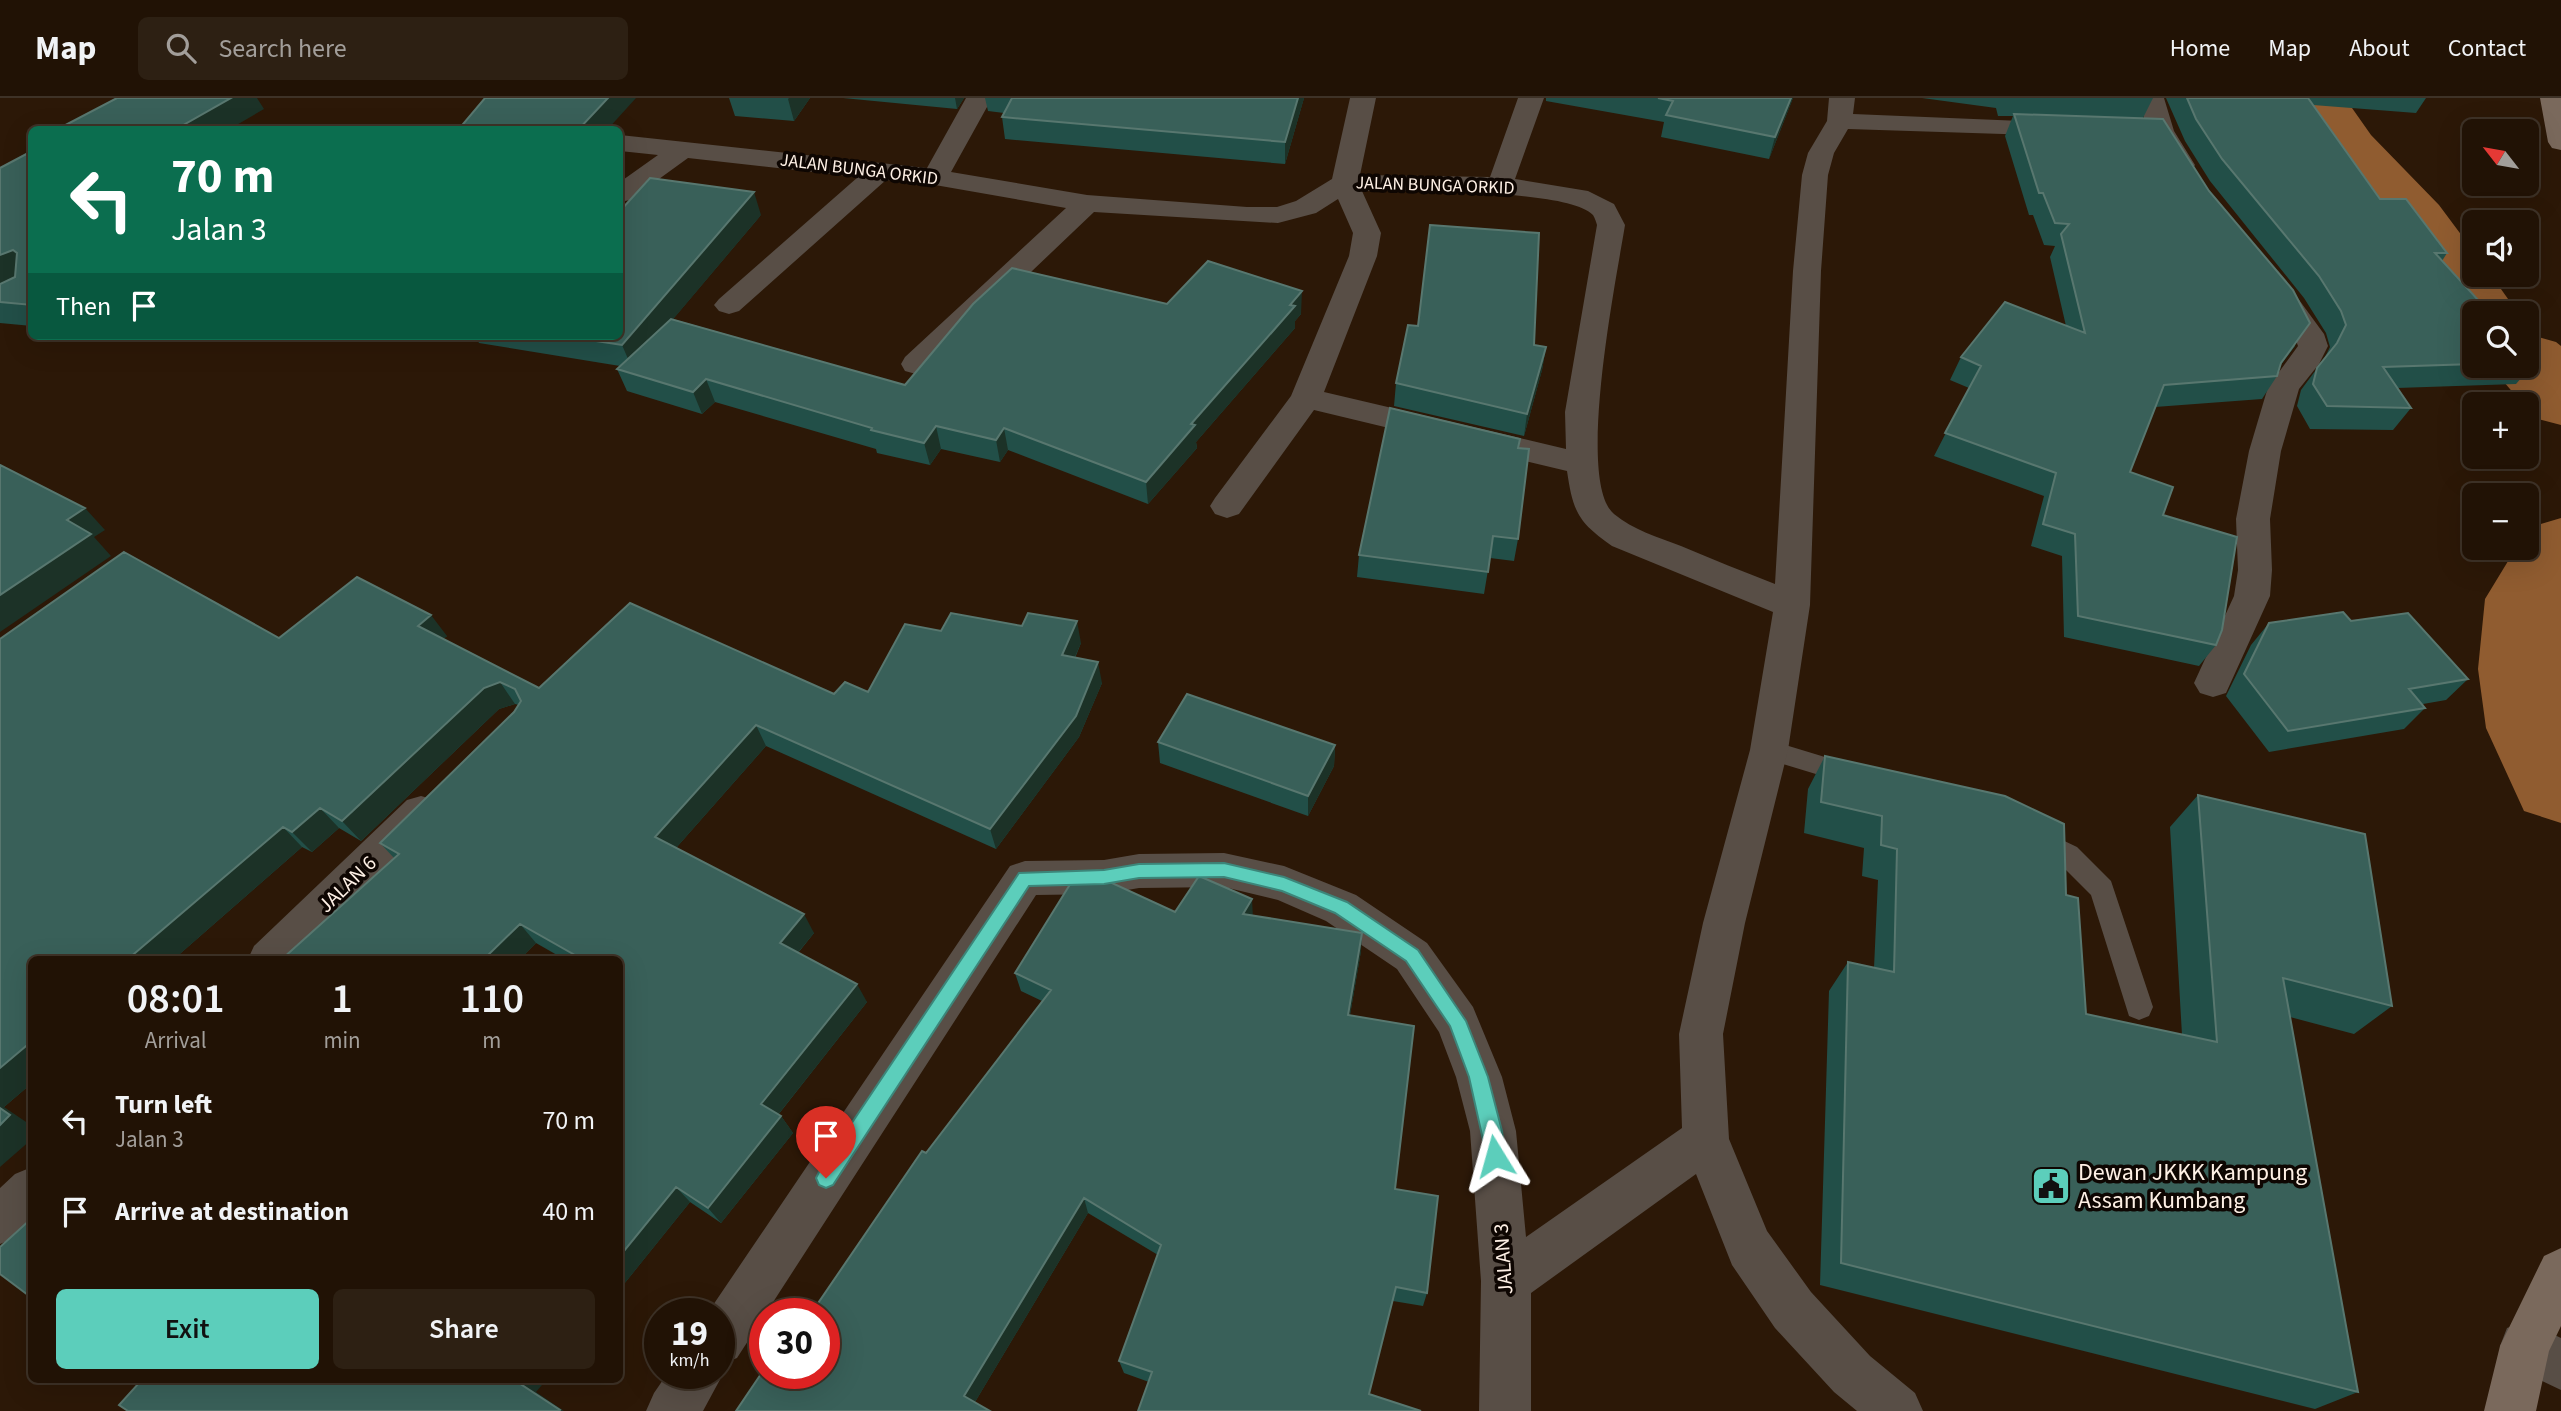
<!DOCTYPE html>
<html lang="en">
<head>
<meta charset="utf-8">
<style>
  body { margin:0; font-family:"Source Sans 3",sans-serif; background:#2d2013; color:#f1f3f6; height:100vh; display:flex; flex-direction:column; font-size:26px; white-space:nowrap }
  * { box-sizing:border-box; margin:0 }
  p { font-size:23px; color:#a29e9a }
  .icon { flex:none; width:38px; height:38px; fill:none; stroke:currentColor; stroke-width:2; stroke-linecap:round; stroke-linejoin:round }
  .map { position:relative; flex:1; overflow:hidden }
  .panel { position:absolute; left:28px; top:858px; width:595px; height:427px; display:flex; flex-direction:column; background:#211205; border-radius:10px; box-shadow:0 7px 28px #0002,0 0 0 2px #3e3227 }
  .panel>* { flex:none }
  .guide { position:absolute; left:28px; top:28px; width:595px; height:214px; border-radius:10px; box-shadow:0 7px 28px #0002,0 0 0 2px #3e3227; background:#0b6e4f; color:#fff; overflow:hidden }
  .needle { width:46px; rotate:301deg }
  .controls { position:absolute; left:2462px; top:21px; display:grid; gap:14px }
  .controls a { display:grid; place-items:center; width:77px; height:77px; border-radius:10px; background:#211205; box-shadow:0 7px 28px #0002,0 0 0 2px #3e3227; font-size:35px }
  .speed { position:absolute; left:644px; top:1200px; display:flex; gap:14px; font-size:35px; font-weight:700; text-align:center }
  .speed>* { display:grid; place-content:center; width:91px; height:91px; border-radius:50%; background:#211205; box-shadow:0 7px 28px #0002,0 0 0 2px #3e3227; line-height:1 }
  .speed small { font-size:18px; font-weight:400 }
  .speed .limit { border:10px solid #d22; background:#fff; color:#111 }
  .pin { position:absolute; display:grid; place-items:center; width:60px; height:60px; color:#fff; margin:-72px -30px; border-radius:50% 50% 50% 0; rotate:-45deg; box-shadow:0 0 7px #0007 }
  .pin .icon { rotate:45deg }
  .me { position:absolute; width:77px; margin:-38px; rotate:352deg; stroke-linejoin:round; filter:drop-shadow(0 0 5px #0008) }
  .turn { display:flex; align-items:center; gap:24px; height:147px; padding:0 28px; font-size:32px }
  .turn .icon { width:91px; height:91px; stroke-width:2.5 }
  .turn b { display:block; font-size:49px; line-height:60px }
  .then { display:flex; align-items:center; height:66px; padding:0 28px; background:#0003; gap:14px; font-size:26px }
  .eta { display:flex; justify-content:space-evenly; align-items:center; height:119px; text-align:center }
  .eta b { font-size:42px; font-weight:600; line-height:49px }
  .action { display:flex; gap:14px; margin-top:auto; padding:14px 28px }
  .action a { flex:1; height:80px; border-radius:10px; background:#5ccebb; color:#111; font-size:28px; font-weight:600; line-height:80px; text-align:center }
  .action a+a { background:#2d2013; color:#f1f3f6 }
  ul { padding:0; list-style:none }
  li { display:flex; align-items:center; gap:21px; height:91px; padding:0 28px }
  li div { flex:1 }
  li b { display:block; font-size:26px }
  li em { font-style:normal }
  header { display:flex; align-items:center; gap:42px; box-sizing:border-box; height:98px; padding:0 35px; background:#211205; border-bottom:2px solid #3e3227 }
  header strong { font-size:33px }
  nav { display:flex; gap:38px; margin-inline-start:auto; font-size:24px }
  .search { width:490px; height:63px; background:#2d2013; display:flex; align-items:center; gap:18px; box-sizing:border-box; padding:0 24px; border-radius:10px; color:#a29e9a; font-size:26px }
  .map>svg:first-child { display:block }
  .lines { fill:none; stroke-linecap:round; stroke-linejoin:round }
  .river { fill:#905c30; fill-rule:evenodd }
  .lane { fill:#584e46; fill-rule:evenodd }
  .street { fill:#584e46; fill-rule:evenodd }
  .secondary { fill:#7a695c; fill-rule:evenodd }
  .wall { fill:#224f48 }
  .shaded-wall { fill:#1c3227 }
  .building { fill:#396059; stroke:#58776f; stroke-width:2 }
  .route { fill:#5ccebb; stroke:#3c867a; stroke-width:2 }
  .labels { text-anchor:middle; stroke-width:7; stroke-linejoin:round; paint-order:stroke }
  .far-street-label { font-size:18px; fill:#fef0e5; stroke:#0e0602 }
  .street-label { font-size:21px; fill:#fef0e5; stroke:#0e0602 }
  .near-poi-label { font-size:24px; fill:#fef0e5; stroke:#0e0602; text-anchor:start }
</style>
</head>
<body>
<header>
<strong>Map</strong>
<div class="search"><svg class="icon" aria-label="search" viewBox="0 0 24 24"><circle cx="10" cy="10" r="6"/><path d="M15 15l6 6"/></svg>Search here</div>
<nav><a>Home</a><a>Map</a><a>About</a><a>Contact</a></nav>
</header>
<div class="map">
<svg width="2561" height="1313" viewBox="0 0 2561 1313">
  <rect width="100%" height="100%" fill="#2c1807"/>
  <g class="lines">
    <path class="river" d="M 2277,0 L 2345,0 L 2371,37 L 2439,107 L 2474,154 L 2474,177 L 2491,177 L 2518,215 L 2474,215 L 2474,238 L 2451,232 L 2387,139 L 2321,67 Z
      M 2527,236 L 2556,244 L 2561,248 L 2561,327 L 2531,319 L 2527,306 L 2523,306 L 2490,268 L 2527,268 Z
      M 2561,420 L 2561,725 L 2524,713 L 2486,630 L 2478,571 L 2485,501 L 2516,450 L 2527,450 L 2528,430 Z"/>
    <path class="lane" d="M 1769,642 L 1861,670 L 1864,677 L 1861,684 L 1852,687 L 1760,659 L 1757,652 L 1760,645 Z
      M 2035,729 L 2077,749 L 2111,783 L 2153,909 L 2149,918 L 2139,922 L 2129,918 L 2091,797 L 2059,765 L 2026,748 L 2022,740 L 2026,732 Z"/>
    <path class="street" d="M 966,0 L 992,0 L 951,74 L 1087,97 L 1247,109 L 1277,109 L 1296,103 L 1332,81 L 1350,0 L 1376,0 L 1360,77 L 1490,79 L 1518,0 L 1544,0 L 1515,81 L 1588,93 L 1614,106 L 1625,127 C 1617,178 1575,383 1614,416 C 1633,432 1658,439 1681,448 C 1712,461 1744,474 1775,486 L 1793,173 L 1802,77 L 1808,55 L 1827,23 L 1829,0 L 1855,0 L 1853,16 L 2070,25 L 2074,30 L 2070,35 L 2061,38 L 1848,31 L 1834,55 L 1828,77 L 1821,173 L 1810,507 L 1788,652 L 1745,825 L 1723,936 L 1729,1041 L 1767,1133 L 1811,1194 L 1870,1258 L 1915,1295 L 1923,1313 L 1857,1313 L 1834,1294 L 1775,1230 L 1732,1167 L 1696,1076 L 1531,1195 L 1531,1313 L 1479,1313 L 1481,1183 L 1470,1033 L 1456,979 L 1439,934 L 1397,871 L 1326,823 L 1278,802 L 1224,789 L 1139,790 L 1104,796 L 1036,797 L 737,1260 L 719,1267 L 719,1216 L 707,1216 L 1010,768 L 1025,763 L 1104,762 L 1139,756 L 1224,755 L 1284,768 L 1356,797 L 1427,845 L 1473,909 L 1502,979 L 1516,1033 L 1526,1139 L 1682,1030 L 1679,936 L 1703,825 L 1750,652 L 1773,514 L 1612,448 C 1578,424 1573,414 1567,373 L 1314,312 L 1239,416 L 1227,420 L 1215,416 L 1210,408 L 1215,400 L 1291,298 L 1349,158 L 1353,135 L 1338,101 L 1316,115 L 1278,125 L 1094,114 L 927,273 L 916,276 L 905,273 L 901,266 L 905,259 L 1066,110 L 935,87 L 886,82 L 739,213 L 729,216 L 719,213 L 714,207 L 719,201 L 858,79 L 688,60 L 630,102 L 620,104 L 620,84 L 658,57 L 620,53 L 620,37 L 927,70 ZM 1362,93 C 1404,94 1567,90 1593,117 C 1595,120 1596,124 1597,127 L 1565,314 L 1566,351 L 1324,294 L 1377,158 L 1381,135 Z
      M 2138,0 L 2164,0 L 2174,33 L 2195,67 L 2191,73 L 2182,75 L 2173,73 L 2148,33 Z
      M 2276,181 L 2286,184 L 2324,236 L 2328,248 L 2319,266 L 2299,291 L 2281,353 L 2270,421 L 2272,472 L 2270,498 L 2226,595 L 2213,599 L 2200,595 L 2194,585 L 2234,498 L 2238,472 L 2236,421 L 2249,353 L 2268,289 L 2298,248 L 2294,237 L 2262,190 L 2266,184 Z
      M 421,698 L 435,702 L 441,714 L 435,726 L 298,861 L 248,861 L 254,848 L 407,702 Z
      M 32,1069 L 32,1125 L 17,1139 L 0,1146 L 0,1090 L 15,1076 Z
      M 2525,1223 L 2561,1240 L 2561,1292 L 2507,1266 L 2500,1248 L 2507,1230 Z
      M 719,1268 L 723,1276 L 703,1313 L 646,1313 L 654,1295 L 667,1276 L 719,1276 Z"/>
    <path class="secondary" d="M 2540,0 L 2561,0 L 2561,52 L 2552,50 L 2548,44 Z
      M 2561,1150 L 2561,1228 L 2549,1253 L 2536,1313 L 2484,1313 L 2500,1248 L 2544,1158 Z"/>
  </g>
  <path class="wall" d="M 729,0 L 810,0 L 794,23 L 735,18 Z
    M 843,0 L 964,0 L 957,11 Z
    M 985,0 L 1304,0 L 1285,66 L 1005,41 L 1002,19 L 1004,15 L 988,13 Z
    M 1546,0 L 1793,0 L 1769,61 L 1661,39 L 1664,24 L 1546,3 Z
    M 1922,0 L 2153,0 L 2143,20 L 2295,248 L 2280,268 L 2277,278 L 2262,301 L 2155,309 L 2130,374 L 2163,417 L 2216,547 L 2199,568 L 2064,539 L 2062,458 L 2031,448 L 2044,398 L 1934,358 L 1969,290 L 1950,282 L 1961,259 L 2066,228 L 2050,159 L 2055,148 L 2044,147 L 2033,117 L 2029,117 L 2005,38 L 2013,18 L 1998,18 L 1996,10 Z
    M 2166,0 L 2426,0 L 2416,15 L 2313,7 L 2380,101 L 2447,155 L 2442,163 L 2474,215 L 2474,268 L 2527,268 L 2527,255 L 2535,264 L 2516,286 L 2397,290 L 2411,310 L 2393,332 L 2310,331 L 2297,308 L 2301,292 L 2324,261 L 2330,249 L 2326,235 L 2304,200 L 2210,83 L 2185,43 Z
    M 32,53 L 32,228 L 0,225 L 0,70 Z
    M 761,117 L 673,221 L 905,287 L 1167,206 L 1301,216 L 1295,223 L 1295,230 L 1196,344 L 1197,350 L 1148,406 L 1008,352 L 1000,364 L 941,351 L 930,367 L 877,355 L 876,351 L 715,304 L 702,316 L 627,293 L 617,271 L 620,268 L 479,245 L 475,238 L 620,238 Z
    M 1534,247 L 1546,249 L 1542,272 L 1524,338 L 1394,308 L 1396,285 Z
    M 1520,341 L 1519,350 L 1518,441 L 1514,463 L 1490,460 L 1484,496 L 1357,479 L 1359,457 Z
    M 2269,525 L 2468,581 L 2446,602 L 2423,606 L 2425,610 L 2404,631 L 2269,654 L 2226,598 L 2251,547 Z
    M 941,533 L 1081,545 L 1075,560 L 1102,585 L 1079,639 L 996,751 L 766,648 L 676,750 L 814,835 L 798,855 L 867,904 L 778,1017 L 781,1018 L 793,1035 L 721,1125 L 690,1104 L 620,1191 L 620,861 L 564,861 L 536,845 L 520,861 L 282,861 L 394,760 L 380,745 L 514,614 L 519,607 L 515,606 L 499,611 L 361,743 L 339,730 L 312,754 L 302,749 L 174,861 L 32,861 L 32,985 L 4,1009 L 0,541 L 279,540 L 447,538 L 443,541 L 539,590 L 834,596 L 868,594 Z
    M 1158,644 L 1335,647 L 1334,668 L 1308,718 L 1160,665 Z
    M 1825,658 L 2066,797 L 2086,916 L 2182,937 L 2170,729 L 2198,697 L 2392,908 L 2354,936 L 2290,919 L 2358,1294 L 2315,1311 L 1820,1187 L 1829,893 L 1848,864 L 1874,870 L 1878,782 L 1862,778 L 1864,750 L 1804,735 L 1808,691 Z
    M 1175,814 L 1253,817 L 1361,853 L 1350,917 L 1395,1091 L 1427,1195 L 1423,1208 L 1393,1203 L 1149,1284 L 1124,1275 L 1119,1263 L 1158,1157 L 1088,1115 L 975,1304 L 814,1211 L 926,1055 L 1042,903 L 1021,893 L 1015,875 Z"/>
  <path class="shaded-wall" d="M 231,0 L 257,0 L 264,11 L 228,32 L 182,32 L 180,29 Z
    M 608,0 L 636,0 L 607,32 L 578,32 Z
    M 789,0 L 810,0 L 794,23 L 788,1 Z
    M 955,0 L 964,0 L 957,11 Z
    M 1298,0 L 1304,0 L 1285,66 L 1285,44 Z
    M 1791,0 L 1793,0 L 1769,61 L 1775,39 Z
    M 754,94 L 761,117 L 632,270 L 622,247 Z
    M 13,152 L 31,174 L 0,190 L 0,157 Z
    M 1302,193 L 1301,216 L 1295,223 L 1295,230 L 1196,344 L 1197,350 L 1148,406 L 1146,384 L 1191,326 Z
    M 1546,249 L 1542,272 L 1524,338 L 1527,316 Z
    M 706,281 L 715,304 L 702,316 L 693,294 Z
    M 936,328 L 941,351 L 930,367 L 924,345 Z
    M 1004,330 L 1008,352 L 1000,364 L 996,342 Z
    M 85,410 L 105,432 L 94,439 L 111,458 L 0,534 L 0,497 L 67,422 Z
    M 431,517 L 447,538 L 433,550 L 418,528 Z
    M 1077,523 L 1081,545 L 1066,579 L 1062,557 Z
    M 1098,564 L 1102,585 L 1079,639 L 996,751 L 990,731 Z
    M 500,584 L 515,606 L 499,611 L 361,743 L 342,723 L 484,590 Z
    M 756,627 L 766,648 L 668,759 L 655,739 Z
    M 1335,647 L 1334,668 L 1308,718 L 1308,698 Z
    M 320,710 L 339,730 L 312,754 L 292,734 Z
    M 283,729 L 302,749 L 174,861 L 128,861 Z
    M 1252,801 L 1253,820 L 1243,816 Z
    M 804,816 L 814,835 L 790,864 L 780,845 Z
    M 520,826 L 536,845 L 520,861 L 484,861 Z
    M 1362,835 L 1361,853 L 1347,934 L 1348,917 Z
    M 857,886 L 867,904 L 773,1023 L 761,1006 Z
    M 32,943 L 32,985 L 4,1009 L 32,1028 L 32,1041 L 0,1069 L 0,970 Z
    M 781,1018 L 793,1035 L 721,1125 L 708,1110 Z
    M 676,1089 L 690,1104 L 620,1191 L 620,1158 Z
    M 1084,1100 L 1088,1115 L 972,1309 L 964,1298 Z
    M 518,1281 L 547,1281 L 536,1294 L 564,1313 L 559,1313 L 516,1283 Z"/>
  <path class="building" d="M 117,0 L 231,0 L 180,29 L 186,32 L 56,32 Z
    M 485,0 L 608,0 L 578,32 L 458,32 Z
    M 1012,0 L 1298,0 L 1285,44 L 1002,19 Z
    M 1658,0 L 1791,0 L 1775,39 L 1666,17 L 1673,3 Z
    M 2187,0 L 2308,0 L 2380,101 L 2406,101 L 2447,155 L 2435,155 L 2490,215 L 2474,215 L 2474,266 L 2383,269 L 2411,310 L 2327,308 L 2313,286 L 2317,270 L 2337,245 L 2346,227 L 2341,213 L 2319,178 L 2222,61 L 2196,21 Z
    M 2014,16 L 2163,21 L 2209,93 L 2293,192 L 2310,225 L 2281,265 L 2277,278 L 2164,287 L 2130,374 L 2173,389 L 2163,417 L 2237,439 L 2222,532 L 2216,547 L 2078,518 L 2075,436 L 2043,426 L 2056,375 L 1945,335 L 1981,268 L 1961,259 L 2005,204 L 2085,235 L 2061,136 L 2069,126 L 2055,125 L 2043,95 L 2039,95 Z
    M 32,53 L 32,207 L 0,204 L 0,186 L 15,179 L 17,155 L 13,152 L 0,157 L 0,70 Z
    M 650,80 L 754,94 L 622,247 L 563,238 L 620,238 L 620,113 Z
    M 1430,127 L 1539,135 L 1534,247 L 1546,249 L 1527,316 L 1396,285 L 1408,227 L 1418,228 Z
    M 1208,163 L 1302,193 L 1290,207 L 1295,208 L 1191,326 L 1195,327 L 1146,384 L 1004,330 L 996,342 L 936,328 L 924,345 L 871,332 L 872,330 L 706,281 L 693,294 L 617,271 L 671,221 L 905,287 L 973,206 L 1012,170 L 1167,206 Z
    M 2527,255 L 2535,264 L 2527,264 Z
    M 1390,310 L 1520,341 L 1518,350 L 1529,351 L 1518,441 L 1493,438 L 1488,474 L 1359,457 Z
    M 0,367 L 85,410 L 67,422 L 91,436 L 0,497 Z
    M 124,454 L 279,540 L 357,479 L 431,517 L 418,528 L 539,590 L 630,505 L 834,596 L 845,584 L 868,594 L 905,526 L 941,533 L 951,515 L 1022,528 L 1028,515 L 1077,523 L 1062,557 L 1098,564 L 1076,618 L 990,731 L 756,627 L 655,739 L 804,816 L 780,845 L 857,886 L 761,1006 L 781,1018 L 708,1110 L 676,1089 L 620,1158 L 620,861 L 582,861 L 520,826 L 484,861 L 282,861 L 399,756 L 380,745 L 514,614 L 521,603 L 515,591 L 500,584 L 484,590 L 342,723 L 320,710 L 292,734 L 283,729 L 128,861 L 32,861 L 32,943 L 0,970 L 0,541 Z
    M 2343,514 L 2351,523 L 2408,515 L 2468,581 L 2409,591 L 2425,610 L 2288,633 L 2244,576 L 2269,525 Z
    M 1187,596 L 1335,647 L 1308,698 L 1158,644 Z
    M 1825,658 L 2005,698 L 2064,726 L 2066,797 L 2078,800 L 2086,916 L 2217,944 L 2198,697 L 2365,736 L 2392,908 L 2283,880 L 2358,1294 L 1841,1165 L 1848,864 L 1894,874 L 1897,751 L 1881,747 L 1882,718 L 1821,704 Z
    M 1199,778 L 1252,801 L 1243,816 L 1362,835 L 1348,917 L 1414,928 L 1395,1091 L 1438,1098 L 1427,1195 L 1396,1189 L 1369,1296 L 1421,1313 L 1138,1313 L 1152,1274 L 1119,1263 L 1161,1147 L 1084,1100 L 964,1298 L 990,1313 L 736,1313 L 765,1270 L 765,1276 L 824,1276 L 824,1216 L 802,1216 L 808,1207 L 814,1211 L 922,1053 L 926,1055 L 1051,892 L 1015,875 L 1074,780 L 1099,779 L 1175,814 Z
    M 0,1010 L 10,1017 L 0,1027 Z
    M 32,1120 L 32,1200 L 0,1176 L 0,1149 Z
    M 136,1281 L 518,1281 L 516,1283 L 560,1312 L 559,1313 L 128,1313 L 119,1307 L 140,1284 Z"/>
  <path class="route" d="M 1224,765 L 1284,779 L 1347,804 L 1418,852 L 1466,923 L 1488,979 L 1502,1033 L 1505,1058 L 1502,1064 L 1495,1067 L 1488,1064 L 1469,979 L 1450,928 L 1406,863 L 1335,815 L 1282,793 L 1224,779 L 1139,780 L 1104,786 L 1029,788 L 833,1087 L 826,1090 L 819,1087 L 816,1080 L 819,1074 L 1019,775 L 1104,772 L 1139,766 Z"/>
  <defs>
    <g id="civic-square" transform="scale(2.0125)"><rect x="-9" y="-9" width="18" height="18" rx="4" fill="#5ccebb" stroke="#0e0602"/><path d="M-.6-6.5H3V-4.5H.6V-3L4-1V1h2V6H-6V1h2V-1L-.6-3ZM-1.2 2.5V6h2.4V2.5Z" fill="#111"/></g>
  </defs>
  <g fill-rule="evenodd">
    <use href="#civic-square" x="2051" y="1088"/>
  </g>
  <g class="labels">
    <g class="far-street-label">
      <text transform="translate(859 71) rotate(7)" y="6">JALAN BUNGA ORKID</text>
      <text transform="translate(1435 87) rotate(2)" y="6">JALAN BUNGA ORKID</text>
    </g>
    <g class="street-label">
      <text transform="translate(347 786) rotate(-44)" y="7">JALAN 6</text>
      <text transform="translate(1503 1161) rotate(-94)" y="7">JALAN 3</text>
    </g>
    <g class="near-poi-label">
      <text x="2078" y="1082">Dewan JKKK Kampung<tspan x="2078" dy="28">Assam Kumbang</tspan></text>
    </g>
  </g>
</svg>
<div class="controls">
<a><svg class="needle" viewBox="-14 -14 28 28"><path d="M0-13l5 13h-10z" fill="#e53935"/><path d="M0 13l5-13h-10z" fill="#a29e9a"/></svg></a>
<a><svg class="icon" aria-label="sound" viewBox="0 0 24 24"><path d="M4 9h4l5-4v14l-5-4H4zM17 9q2 3 0 6"/></svg></a>
<a><svg class="icon" aria-label="search" viewBox="0 0 24 24"><circle cx="10" cy="10" r="6"/><path d="M15 15l6 6"/></svg></a>
<a>+</a>
<a>−</a>
</div>
<div class="speed"><div>19<small>km/h</small></div><div class="limit">30</div></div>
<div class="pin" style="left:826px;top:1080px;background:#d93025"><svg class="icon" aria-label="arrive" viewBox="0 0 24 24"><path d="M6 21V4h12l-3 4 3 4H6"/></svg></div>
<svg class="me" style="left:1495px;top:1058px" viewBox="-20 -20 40 40"><path d="M0-17L14 15 0 8-14 15z" fill="#5ccebb" stroke="#fff" stroke-width="4"/></svg>
<div class="guide">
<div class="turn"><svg class="icon" aria-label="left" viewBox="0 0 24 24"><path d="M17 20v-9H6M10 6l-5 5 5 5"/></svg><div><b>70 m</b>Jalan 3</div></div>
<div class="then">Then<svg class="icon" aria-label="arrive" viewBox="0 0 24 24"><path d="M6 21V4h12l-3 4 3 4H6"/></svg></div>
</div>
<section class="panel">
<div class="eta">
<div><b>08:01</b><p>Arrival</p></div>
<div><b>1</b><p>min</p></div>
<div><b>110</b><p>m</p></div>
</div>
<ul>
<li><svg class="icon" aria-label="left" viewBox="0 0 24 24"><path d="M17 20v-9H6M10 6l-5 5 5 5"/></svg><div><b>Turn left</b><p>Jalan 3</p></div><em>70 m</em></li>
<li><svg class="icon" aria-label="arrive" viewBox="0 0 24 24"><path d="M6 21V4h12l-3 4 3 4H6"/></svg><div><b>Arrive at destination</b></div><em>40 m</em></li>
</ul>
<div class="action"><a>Exit</a><a>Share</a></div>
</section>
</div>
</body>
</html>
